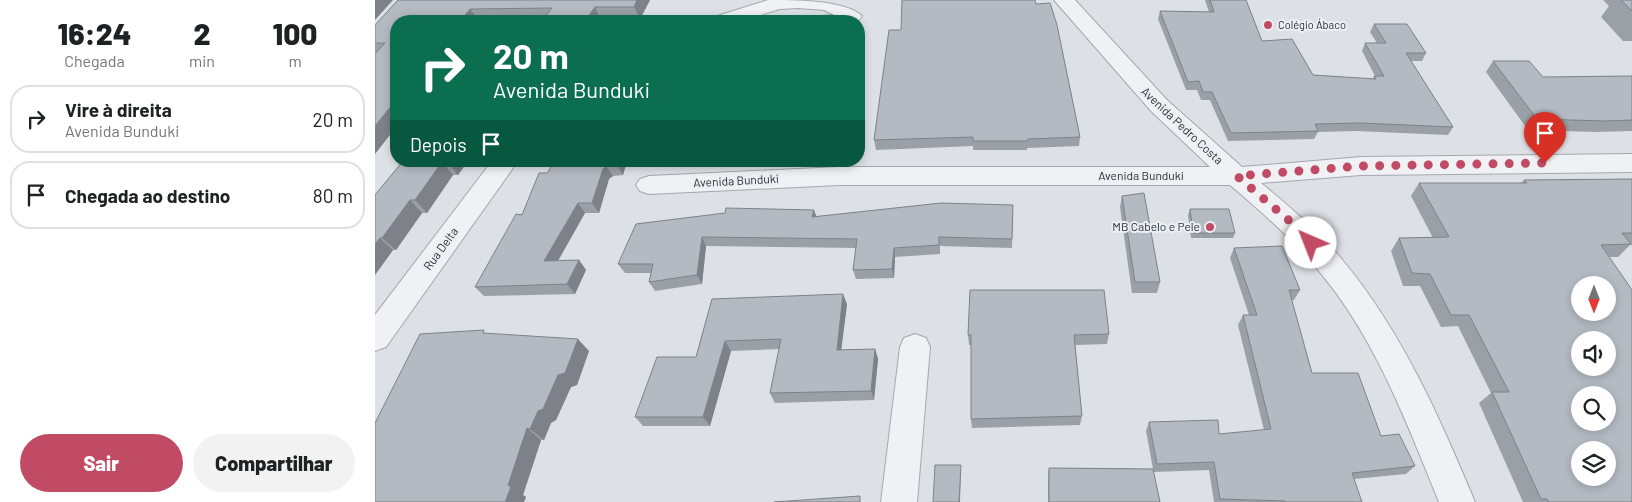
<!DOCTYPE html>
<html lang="pt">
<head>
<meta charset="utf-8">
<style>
  body { margin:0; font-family:Barlow,sans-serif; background:#f2f2f2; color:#202124; height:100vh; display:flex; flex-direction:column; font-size:19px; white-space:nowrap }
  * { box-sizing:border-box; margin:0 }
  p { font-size:16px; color:#757577 }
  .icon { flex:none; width:28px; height:28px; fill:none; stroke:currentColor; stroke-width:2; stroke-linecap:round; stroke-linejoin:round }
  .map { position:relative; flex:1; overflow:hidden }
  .side { display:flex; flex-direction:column; background:#fff; width:375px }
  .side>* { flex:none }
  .top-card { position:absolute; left:15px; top:15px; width:475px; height:152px; border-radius:20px; box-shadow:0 2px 8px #0003; background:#0b6e4f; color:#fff; overflow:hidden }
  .needle { width:32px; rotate:180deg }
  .controls { position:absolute; left:1196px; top:276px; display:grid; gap:10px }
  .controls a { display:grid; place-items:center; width:45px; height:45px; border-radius:50%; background:#fff; box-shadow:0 2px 8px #0003; font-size:25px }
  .pin { position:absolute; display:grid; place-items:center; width:42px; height:42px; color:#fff; margin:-51px -21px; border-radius:50% 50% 50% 0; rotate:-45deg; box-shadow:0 0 5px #0007 }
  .pin .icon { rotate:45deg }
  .me { position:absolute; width:55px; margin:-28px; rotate:316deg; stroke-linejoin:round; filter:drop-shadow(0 0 4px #0008) }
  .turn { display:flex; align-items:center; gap:18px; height:105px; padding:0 20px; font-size:22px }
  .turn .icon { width:65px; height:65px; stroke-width:2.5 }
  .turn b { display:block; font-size:35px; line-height:42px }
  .then { display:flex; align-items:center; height:48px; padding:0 20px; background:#0003; gap:10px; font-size:19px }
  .eta { display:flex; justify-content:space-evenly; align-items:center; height:85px; text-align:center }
  .eta b { font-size:30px; font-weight:800; line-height:35px }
  .primary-button { display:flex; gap:10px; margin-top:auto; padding:10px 20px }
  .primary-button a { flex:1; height:58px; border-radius:30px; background:#c14b64; color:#fff; font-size:20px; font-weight:800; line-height:58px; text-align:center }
  .primary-button a+a { background:#f2f2f2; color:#202124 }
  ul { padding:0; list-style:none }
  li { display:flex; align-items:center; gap:15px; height:68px; margin:0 10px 8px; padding:0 10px; border:2px solid #e0e0e0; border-radius:20px }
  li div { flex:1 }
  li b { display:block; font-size:19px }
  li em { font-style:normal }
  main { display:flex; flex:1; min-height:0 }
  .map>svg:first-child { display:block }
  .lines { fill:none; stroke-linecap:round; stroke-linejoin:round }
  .minor-casing { stroke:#a3a8ae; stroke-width:2 }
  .minor { fill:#eff1f4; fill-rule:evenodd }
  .wall { fill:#9ba0a7 }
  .shaded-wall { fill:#7e8288 }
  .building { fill:#b4bac2; stroke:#7e8288; fill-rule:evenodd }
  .route { stroke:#c14b64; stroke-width:9; stroke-dasharray:0 16.2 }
  .poi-dot { fill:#c14b64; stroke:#eceff3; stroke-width:2 }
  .labels { text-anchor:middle; stroke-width:4; stroke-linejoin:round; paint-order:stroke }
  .far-poi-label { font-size:11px; fill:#28303a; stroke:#eceff3; text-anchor:start }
  .street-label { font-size:12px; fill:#28303a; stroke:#eceff3 }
  .poi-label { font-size:12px; fill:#28303a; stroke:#eceff3; text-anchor:end }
</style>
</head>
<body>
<main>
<section class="side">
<div class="eta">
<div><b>16:24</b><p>Chegada</p></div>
<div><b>2</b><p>min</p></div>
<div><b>100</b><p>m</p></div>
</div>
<ul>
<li><svg class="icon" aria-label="right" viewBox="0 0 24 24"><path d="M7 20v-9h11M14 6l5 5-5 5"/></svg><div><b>Vire à direita</b><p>Avenida Bunduki</p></div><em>20 m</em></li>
<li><svg class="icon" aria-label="arrive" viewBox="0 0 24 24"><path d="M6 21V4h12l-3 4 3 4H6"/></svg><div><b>Chegada ao destino</b></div><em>80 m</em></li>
</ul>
<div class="primary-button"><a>Sair</a><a>Compartilhar</a></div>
</section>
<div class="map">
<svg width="1257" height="502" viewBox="0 0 1257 502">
  <rect width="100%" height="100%" fill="#dde1e5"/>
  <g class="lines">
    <g class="minor-casing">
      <path id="minor" d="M 393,0 C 418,0 471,0 487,16 L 484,20 L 470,20 L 449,10 L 423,8 L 405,9 L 366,21 L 336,21 L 339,17 Z
        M 679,0 L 700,0 L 792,100 L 867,167 L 986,157 L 1257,154 L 1257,172 L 986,175 L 886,183 C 915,207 945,232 969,262 C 1027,332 1065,418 1100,502 L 1064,502 C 1032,424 1002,342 948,276 C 921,242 888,213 855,185 L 464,185 L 274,194 L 265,191 L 261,185 L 265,179 L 274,176 L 464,167 L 835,167 L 776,111 Z
        M 117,161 L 143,161 L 11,347 L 0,351 L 0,315 Z
        M 540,334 L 551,338 L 555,347 L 542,502 L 506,502 L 525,347 L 529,338 Z"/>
    </g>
    <use href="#minor" class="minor"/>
  </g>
  <path class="wall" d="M 23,0 L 275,0 L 265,19 L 226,20 L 225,21 L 167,21 L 168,21 L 21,21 L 21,127 L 0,154 L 0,25 Z
    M 830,0 L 871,0 L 887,41 L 938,75 L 998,79 L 999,76 L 1000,76 L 987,51 L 990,43 L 1002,43 L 995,32 L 999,24 L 1051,53 L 1047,61 L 1036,61 L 1078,127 L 1073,135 L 980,131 L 943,132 L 939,139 L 853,141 L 835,100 L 826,100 L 822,90 L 811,90 L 783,19 L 785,11 L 834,12 Z
    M 1228,0 L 1257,0 L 1257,41 L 1248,41 L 1226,17 L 1234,6 Z
    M 661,4 L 705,137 L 704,146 L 652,148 L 652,150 L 598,150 L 598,146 L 501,150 L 499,140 L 526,30 Z
    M 1118,61 L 1168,77 L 1257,76 L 1257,131 L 1221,132 L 1153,130 L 1111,72 Z
    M 28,161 L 93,161 L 83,175 L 78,175 L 52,213 L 47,213 L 21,250 L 18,250 L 0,275 L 0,195 Z
    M 252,161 L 248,175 L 238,176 L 234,179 L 224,213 L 210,213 L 183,261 L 204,260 L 211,270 L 200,294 L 109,296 L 100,287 L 147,215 L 172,173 Z
    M 1257,179 L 1257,245 L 1255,245 L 1243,257 L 1234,257 L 1257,502 L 1148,502 L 1104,403 L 1116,393 L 1083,326 L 1066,327 L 1045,286 L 1028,286 L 1016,251 L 1024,238 L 1058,238 L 1036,196 L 1044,183 L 1146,183 L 1149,180 Z
    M 747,196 L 785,282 L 782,293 L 757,293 L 745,207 Z
    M 638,205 L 637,248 L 565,246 L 565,254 L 520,257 L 519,278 L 481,279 L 478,270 L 481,248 L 331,246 L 327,284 L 280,291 L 274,282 L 276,273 L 250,273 L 243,264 L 261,224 L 439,210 L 441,216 Z
    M 815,209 L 860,233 L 858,238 L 816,238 L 813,215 Z
    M 859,248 L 925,290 L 919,300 L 916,300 L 937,373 L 1040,466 L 1031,474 L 979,479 L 987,502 L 839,502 L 834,470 L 778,472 L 785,502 L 673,502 L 673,475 L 674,468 L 778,469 L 771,431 L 774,422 L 844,434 L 889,430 L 863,325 L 868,315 L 874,315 L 855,258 Z
    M 337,299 L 472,304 L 466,350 L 500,349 L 503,359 L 499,400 L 400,403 L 395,393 L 404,349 L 356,351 L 335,426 L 268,426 L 260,417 L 321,357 Z
    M 114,334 L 214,351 L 202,385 L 196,387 L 181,420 L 176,423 L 169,440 L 166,440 L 148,495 L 151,497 L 149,502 Z
    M 734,334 L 732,344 L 700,345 L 707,416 L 705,425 L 597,428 L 596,419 L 596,345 L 594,345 L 593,335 Z"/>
  <path class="shaded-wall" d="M 0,0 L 18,0 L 0,20 Z
    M 262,0 L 275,0 L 265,19 L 259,7 Z
    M 220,7 L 226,20 L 225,21 L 210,21 Z
    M 95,9 L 104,21 L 85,21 Z
    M 21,100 L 21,127 L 0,154 L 0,126 Z
    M 73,161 L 93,161 L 83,175 L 72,162 Z
    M 243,161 L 252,161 L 248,175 L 242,165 Z
    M 67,162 L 78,175 L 52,213 L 40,200 Z
    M 231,166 L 238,176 L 234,179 L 224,213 L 217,203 L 228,169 Z
    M 35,200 L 47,213 L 21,250 L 7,238 Z
    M 203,203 L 210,213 L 177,271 L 169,261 Z
    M 439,210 L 442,219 L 437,217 Z
    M 327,237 L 331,246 L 327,284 L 322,275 Z
    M 5,238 L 18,250 L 0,275 L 0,244 Z
    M 519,248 L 520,257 L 519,278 L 517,269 Z
    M 204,260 L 211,270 L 200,294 L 192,284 Z
    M 468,294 L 472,304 L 465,360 L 462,350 Z
    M 203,339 L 214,351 L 202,385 L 196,387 L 181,420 L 176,423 L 169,440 L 155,429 L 163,411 Z
    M 350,341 L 356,351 L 335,426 L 328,417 Z
    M 500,349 L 503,359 L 499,400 L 496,391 Z
    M 152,428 L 166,440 L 148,495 L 151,497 L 149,502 L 130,502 L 133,485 Z
    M 586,465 L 585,502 L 584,502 Z"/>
  <path class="building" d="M 23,0 L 262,0 L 259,7 L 220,7 L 210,21 L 167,21 L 177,8 L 95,9 L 85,21 L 21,21 L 21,100 L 0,126 L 0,54 L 10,43 L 0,43 L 0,25 Z
    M 527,0 L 660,0 L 661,4 L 675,3 L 682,25 L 705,137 L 653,139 L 653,141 L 598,141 L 598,137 L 499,140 L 514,30 L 526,30 Z
    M 835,0 L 871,0 L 887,41 L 917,39 L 938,75 L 1001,79 L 999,76 L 1009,76 L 990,43 L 1011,43 L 999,24 L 1032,24 L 1051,53 L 1031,53 L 1078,127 L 985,123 L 940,124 L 943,131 L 856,133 L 837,92 L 828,92 L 824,81 L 813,82 L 785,11 L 839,12 Z
    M 1246,0 L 1257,0 L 1257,11 Z
    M 457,15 L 456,21 L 384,21 L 384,18 Z
    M 1118,61 L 1154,61 L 1168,77 L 1257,76 L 1257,120 L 1230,121 L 1162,119 Z
    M 28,161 L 73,161 L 72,162 L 67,162 L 40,200 L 35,200 L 7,238 L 5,238 L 0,244 L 0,195 Z
    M 180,161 L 243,161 L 242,165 L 231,166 L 228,169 L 217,203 L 203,203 L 169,261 L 204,260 L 192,284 L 100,287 L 141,214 L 147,215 L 164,173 L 172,173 Z
    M 1257,179 L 1257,233 L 1247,233 L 1256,244 L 1226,245 L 1257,290 L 1257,502 L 1174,502 L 1172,499 L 1166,499 L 1117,392 L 1134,392 L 1094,315 L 1076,315 L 1055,274 L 1037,273 L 1024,238 L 1074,237 L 1044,183 L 1152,183 L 1149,180 ZM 1205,285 L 1232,285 L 1232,312 L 1205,312 ZM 1205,340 L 1232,340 L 1232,368 L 1205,368 ZM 1205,395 L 1232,395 L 1232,422 L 1205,422 ZM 1205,450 L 1232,450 L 1232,478 L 1205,478 Z
    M 769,193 L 785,282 L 760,282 L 747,196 Z
    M 566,203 L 638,205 L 637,239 L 564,237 L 564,245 L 519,248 L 517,269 L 478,270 L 482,239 L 327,237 L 322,275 L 274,282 L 278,264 L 243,264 L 261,224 L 350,213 L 351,208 L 439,210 L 437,217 Z
    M 815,209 L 854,209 L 860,233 L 818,233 Z
    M 907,246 L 925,290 L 914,290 L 937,373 L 983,373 L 1006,436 L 1024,434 L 1040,466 L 977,473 L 987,502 L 910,502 L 910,501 L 845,499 L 839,462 L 782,464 L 774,422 L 843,420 L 844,434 L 896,429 L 868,315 L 882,315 L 859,248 Z
    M 595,290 L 729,290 L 734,334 L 699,335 L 707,416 L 596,419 L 596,335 L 593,335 Z
    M 468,294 L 462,350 L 500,349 L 496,391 L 395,393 L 406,339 L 350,341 L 328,417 L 260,417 L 282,357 L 321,357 L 337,299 Z
    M 109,330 L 108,333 L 203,339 L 190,373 L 183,375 L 168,409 L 163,411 L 155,429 L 152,428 L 133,485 L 136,487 L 130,502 L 0,502 L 0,423 L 45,334 Z
    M 560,465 L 586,465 L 584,502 L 558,502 Z
    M 674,468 L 778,469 L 785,502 L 674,502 Z
    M 485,496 L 485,502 L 399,502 Z"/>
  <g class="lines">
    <path class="route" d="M 936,243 L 917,223 L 862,176 L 986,166 L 1170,163"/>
  </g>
  <g class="poi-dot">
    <circle cx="893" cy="25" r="5"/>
    <circle cx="835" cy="227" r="5"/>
  </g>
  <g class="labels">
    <g class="far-poi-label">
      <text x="903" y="29">Colégio Ábaco</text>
    </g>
    <g class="street-label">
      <text transform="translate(807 126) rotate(43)" y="4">Avenida Pedro Costa</text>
      <text x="766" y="180">Avenida Bunduki</text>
      <text transform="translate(361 181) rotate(-3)" y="4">Avenida Bunduki</text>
      <text transform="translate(66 249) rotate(-54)" y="4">Rua Delta</text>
    </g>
    <g class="poi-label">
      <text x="825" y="231">MB Cabelo e Pele</text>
    </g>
  </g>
</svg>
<div class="controls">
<a><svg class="needle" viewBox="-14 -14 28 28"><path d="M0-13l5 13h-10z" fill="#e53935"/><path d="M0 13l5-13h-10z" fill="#757577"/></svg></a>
<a><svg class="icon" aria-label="sound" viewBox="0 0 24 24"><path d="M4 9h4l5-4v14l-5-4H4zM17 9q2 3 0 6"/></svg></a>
<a><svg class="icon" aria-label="search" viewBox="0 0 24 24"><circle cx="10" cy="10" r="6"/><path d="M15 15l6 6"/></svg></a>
<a><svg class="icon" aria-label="layers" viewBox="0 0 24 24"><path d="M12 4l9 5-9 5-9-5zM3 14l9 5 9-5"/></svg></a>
</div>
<div class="pin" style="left:1170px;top:163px;background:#d93025"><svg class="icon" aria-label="arrive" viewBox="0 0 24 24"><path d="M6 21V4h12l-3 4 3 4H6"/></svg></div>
<svg class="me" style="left:936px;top:243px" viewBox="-20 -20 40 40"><circle r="19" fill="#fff"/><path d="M0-13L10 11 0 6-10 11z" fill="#c14b64"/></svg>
<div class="top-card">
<div class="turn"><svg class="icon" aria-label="right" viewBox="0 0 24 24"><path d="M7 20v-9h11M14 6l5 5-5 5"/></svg><div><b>20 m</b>Avenida Bunduki</div></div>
<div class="then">Depois<svg class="icon" aria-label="arrive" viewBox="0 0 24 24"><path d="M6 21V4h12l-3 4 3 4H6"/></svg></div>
</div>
</div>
</main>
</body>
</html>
